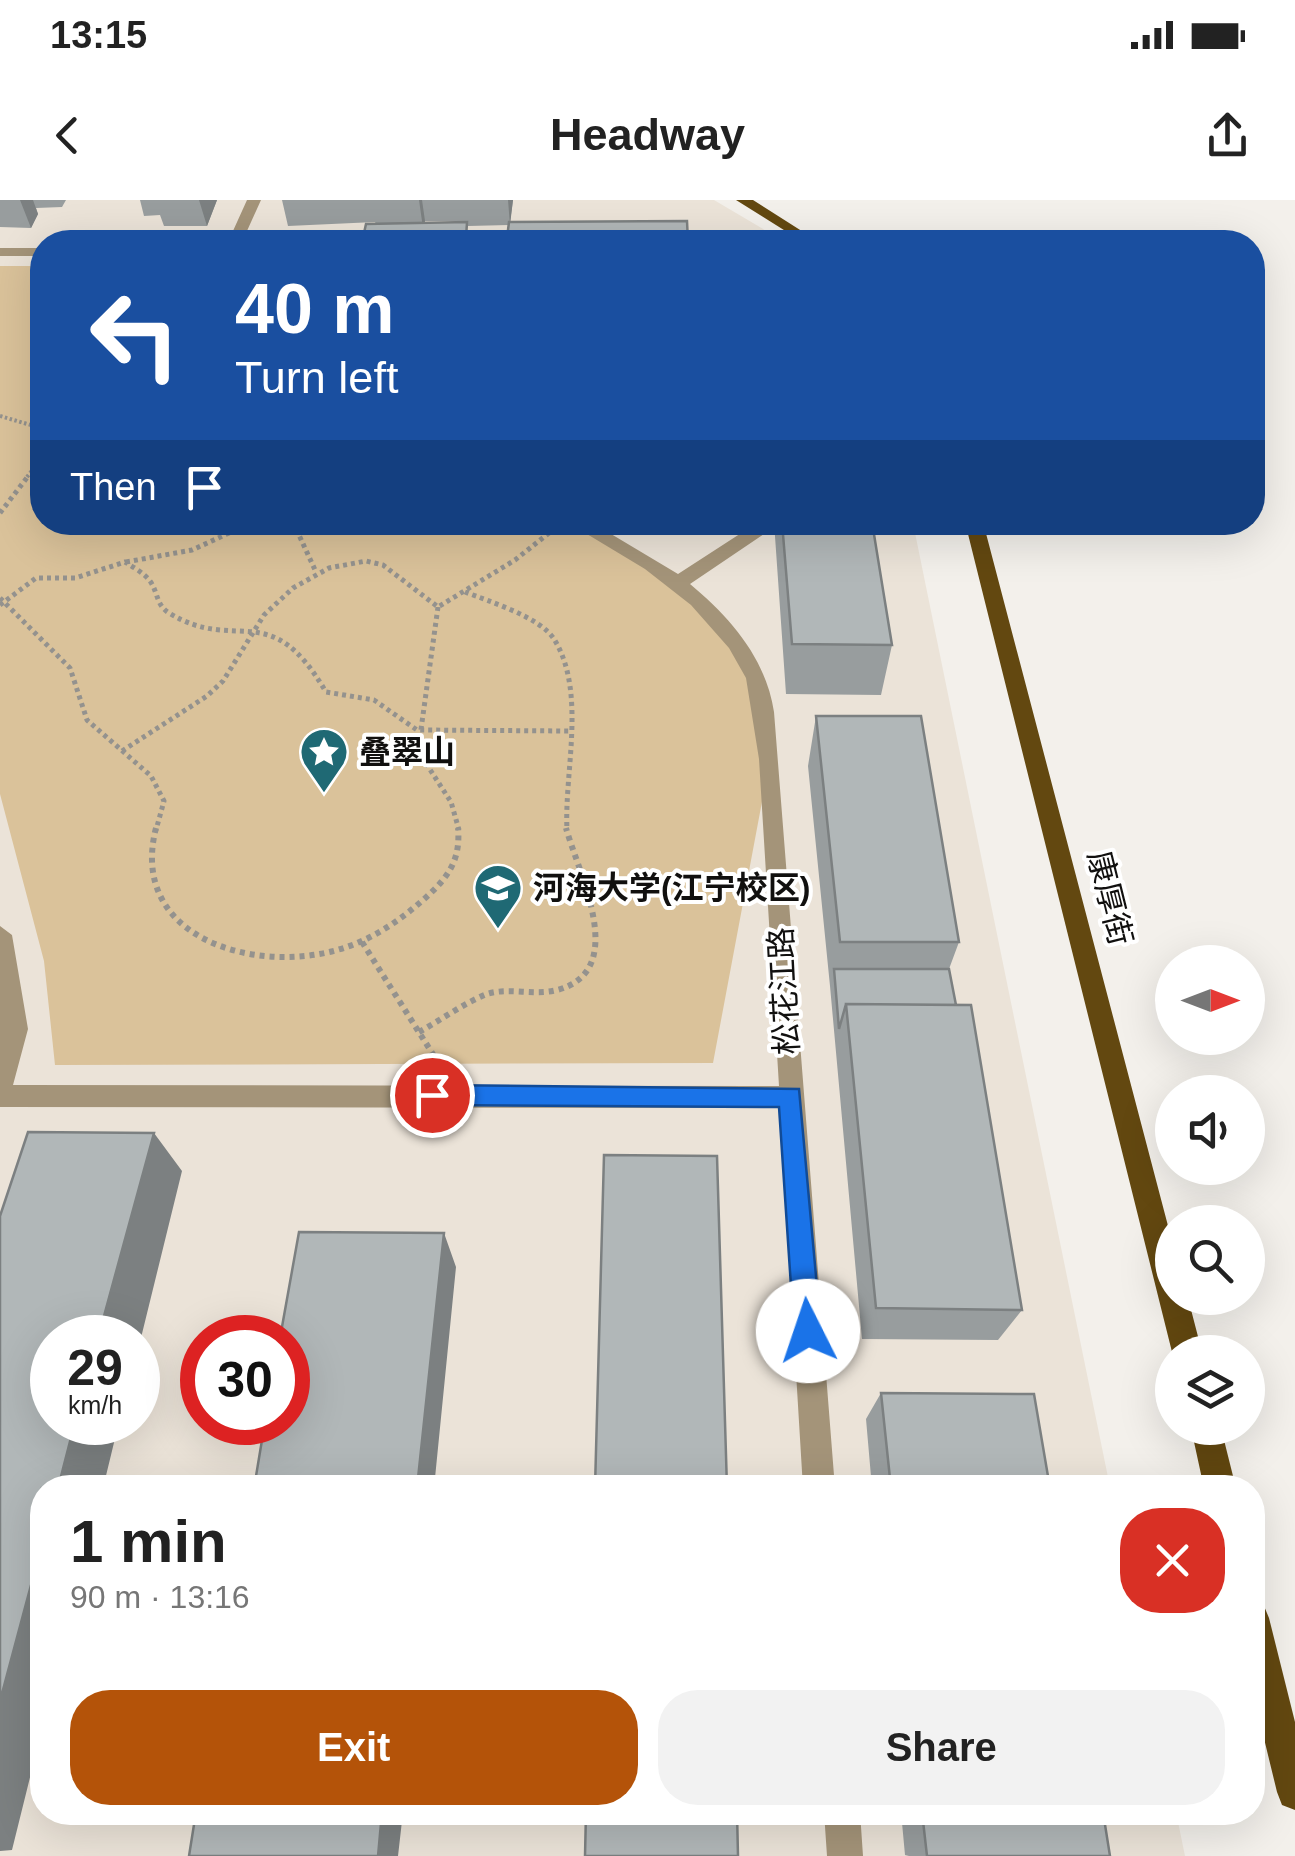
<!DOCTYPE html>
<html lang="en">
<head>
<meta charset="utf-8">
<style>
  body { margin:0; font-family:Helvetica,"Noto Sans SC",sans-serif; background:#f2f2f2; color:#222; height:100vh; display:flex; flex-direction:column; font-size:38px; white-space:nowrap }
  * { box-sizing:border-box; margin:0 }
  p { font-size:32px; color:#767676 }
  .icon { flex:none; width:55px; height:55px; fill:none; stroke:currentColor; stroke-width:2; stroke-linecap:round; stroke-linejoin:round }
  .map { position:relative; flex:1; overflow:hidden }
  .side { position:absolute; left:30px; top:1275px; width:1235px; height:350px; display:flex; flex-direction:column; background:#fff; border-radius:40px; box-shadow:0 10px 40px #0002 }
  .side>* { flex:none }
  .guide { position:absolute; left:30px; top:30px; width:1235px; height:305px; border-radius:40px; box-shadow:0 10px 40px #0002; background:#1a4fa0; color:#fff; overflow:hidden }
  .needle { width:65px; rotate:90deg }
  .fabs { position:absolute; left:1155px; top:745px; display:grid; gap:20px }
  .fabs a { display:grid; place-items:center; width:110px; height:110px; border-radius:50%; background:#fff; box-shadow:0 10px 40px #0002; font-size:50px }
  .speed { position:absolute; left:30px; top:1115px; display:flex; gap:20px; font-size:50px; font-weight:700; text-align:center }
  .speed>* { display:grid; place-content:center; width:130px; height:130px; border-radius:50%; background:#fff; box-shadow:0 10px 40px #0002; line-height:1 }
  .speed small { font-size:25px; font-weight:400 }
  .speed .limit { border:15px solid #d22; background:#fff; color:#111 }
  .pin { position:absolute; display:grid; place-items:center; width:85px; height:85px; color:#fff; margin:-42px; border:5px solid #fff; border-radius:50%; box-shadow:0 2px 10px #0007 }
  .me { position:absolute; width:110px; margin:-55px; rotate:356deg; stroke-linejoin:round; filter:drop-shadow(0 0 8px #0008) }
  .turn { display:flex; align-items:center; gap:35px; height:210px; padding:0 40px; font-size:45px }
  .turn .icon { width:130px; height:130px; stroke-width:2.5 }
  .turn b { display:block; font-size:70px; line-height:85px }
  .then { display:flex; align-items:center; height:95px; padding:0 40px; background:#0003; gap:20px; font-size:38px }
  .round { display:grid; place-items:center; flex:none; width:105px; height:105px; border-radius:40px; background:#f2f2f2 }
  .summary { display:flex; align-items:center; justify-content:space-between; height:170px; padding:0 40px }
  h1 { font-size:60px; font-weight:600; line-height:75px }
  .action { display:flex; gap:20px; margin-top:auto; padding:20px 40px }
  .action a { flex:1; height:115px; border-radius:40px; background:#b45309; color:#fff; font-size:40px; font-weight:600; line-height:115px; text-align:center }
  .action a+a { background:#f2f2f2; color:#222 }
  .status { display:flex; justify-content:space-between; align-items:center; height:70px; padding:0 50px; background:#fff; direction:ltr }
  .status svg { height:28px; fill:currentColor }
  header { display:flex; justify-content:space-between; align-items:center; height:130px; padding:0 40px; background:#fff; font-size:45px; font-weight:600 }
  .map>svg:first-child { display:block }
  .built { fill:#ebe3d8; fill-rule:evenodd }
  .green { fill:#dac29a }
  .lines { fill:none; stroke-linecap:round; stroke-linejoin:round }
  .path-far2 { stroke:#94928e; stroke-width:4; stroke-dasharray:2.5 2.5; stroke-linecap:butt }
  .path-far1 { stroke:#94928e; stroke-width:5; stroke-dasharray:4 4; stroke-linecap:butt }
  .path { stroke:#94928e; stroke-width:6; stroke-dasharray:5 5; stroke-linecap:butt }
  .minor { fill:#a49479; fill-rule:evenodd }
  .major { fill:#634810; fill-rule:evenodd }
  .wall { fill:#989d9e; fill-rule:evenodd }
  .shaded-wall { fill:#7c8081 }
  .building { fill:#b1b7b8; stroke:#7c8081; stroke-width:2.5 }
  .route { fill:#1a73e8; stroke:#114b97; stroke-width:2.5 }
  .labels { text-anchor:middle; stroke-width:8; stroke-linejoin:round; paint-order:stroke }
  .poi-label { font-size:32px; font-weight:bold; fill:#11100f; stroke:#fff; text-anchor:start }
  .street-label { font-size:32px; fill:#11100f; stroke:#fff }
</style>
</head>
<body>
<div class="status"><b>13:15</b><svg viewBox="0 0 49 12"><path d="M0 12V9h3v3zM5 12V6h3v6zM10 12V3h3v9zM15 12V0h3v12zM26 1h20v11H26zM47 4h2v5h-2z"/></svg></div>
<header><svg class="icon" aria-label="back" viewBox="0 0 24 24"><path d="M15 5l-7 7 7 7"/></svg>Headway<svg class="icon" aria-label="share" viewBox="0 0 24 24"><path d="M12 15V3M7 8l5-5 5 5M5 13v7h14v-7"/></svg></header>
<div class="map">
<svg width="1295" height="1656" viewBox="0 0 1295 1656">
  <rect width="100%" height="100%" fill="#f3f0eb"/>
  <path class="built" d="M 0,0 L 714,0 L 785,42 L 42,42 L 42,322 L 913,323 L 1110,1287 L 42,1288 L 42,1612 L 1176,1612 L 1185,1656 L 0,1656 ZM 52,1138 L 138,1138 L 138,1222 L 52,1222 ZM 202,1138 L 288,1138 L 288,1222 L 202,1222 Z"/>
  <path class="green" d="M 0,66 L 42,66 L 42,322 L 576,323 L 704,404 L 753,471 L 770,559 L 713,863 L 55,865 L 44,761 L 0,594 Z"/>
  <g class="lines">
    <path class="path-far2" d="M 0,216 L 41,228
      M 41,228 L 37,239 L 42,242
      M 27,277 L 42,258"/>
    <path class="path-far1" d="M 0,313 L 29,275
      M 293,322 L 316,372
      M 126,362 L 192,350 L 253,322
      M 465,392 C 488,401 540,417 554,439 C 587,492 564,572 567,630
      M 0,398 L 70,468 L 87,520 L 151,576 L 164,601 L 156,630
      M 0,405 L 36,378 L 75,378 L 125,362 C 133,367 144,373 150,381 C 158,392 156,405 169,413 C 238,455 269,395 326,492 L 374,500 L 417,530 L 571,531
      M 438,407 L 418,551 L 451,602 L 459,630
      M 122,551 L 207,496 L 223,481 L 264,415 L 293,388 L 329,368 L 366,361 L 383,365 L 438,407 L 515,360 L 554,329"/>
    <path class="path" d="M 156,628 C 128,737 252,774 337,750 C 370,741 398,722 423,700 C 447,679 461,661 458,628
      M 362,742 L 434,856 L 434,865
      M 419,832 C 441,820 464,803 487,794 C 509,787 535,796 557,790 C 630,771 579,675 566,628"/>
    <path class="minor" d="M 247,0 L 261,0 L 242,42 L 228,42 Z
      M 0,48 L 42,48 L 42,56 L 0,56 Z
      M 567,322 L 591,322 L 678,374 L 749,328 L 748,322 L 766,322 L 764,334 L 690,384 C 731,418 766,459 774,512 L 835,1288 L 803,1288 L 780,908 L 0,907 L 0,726 L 12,735 L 28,829 L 13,885 L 779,886 L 759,559 L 746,478 L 729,448 L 691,405 L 645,369 Z
      M 824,1612 L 860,1612 L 863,1656 L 827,1656 Z"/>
    <path class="major" d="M 736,0 L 753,0 L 819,42 L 803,42 Z
      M 965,322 L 983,322 L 1172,1041 L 1172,1098 L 1188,1098 L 1202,1152 L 1172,1152 Z
      M 1191,1228 L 1221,1228 L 1236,1288 L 1204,1288 Z
      M 1252,1402 L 1264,1406 L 1269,1418 L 1295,1522 L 1295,1610 L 1282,1605 L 1277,1592 L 1252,1489 Z"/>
  </g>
  <path class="wall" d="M 0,0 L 66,0 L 62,7 L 36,8 L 38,14 L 31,28 L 0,27 Z
    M 140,0 L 217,0 L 207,26 L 164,26 L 160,15 L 144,16 Z
    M 282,0 L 513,0 L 510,22 L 688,42 L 362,42 L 376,24 L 375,22 L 288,26 ZM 425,21 L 468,21 L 468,26 L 509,25 L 507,38 L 469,39 L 424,23 Z
    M 774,322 L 872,322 L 892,445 L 881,495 L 786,494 Z
    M 816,516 L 959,742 L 949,769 L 956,805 L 1022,1110 L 998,1140 L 862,1139 L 830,786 L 808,566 Z
    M 881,1193 L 1050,1288 L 872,1288 L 866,1219 Z
    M 901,1612 L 1103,1612 L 1110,1656 L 909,1656 L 905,1655 Z"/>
  <path class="shaded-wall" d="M 20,0 L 33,0 L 38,14 L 31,28 Z
    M 199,0 L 217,0 L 207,26 Z
    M 419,0 L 422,0 L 425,21 L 423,28 Z
    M 508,0 L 513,0 L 510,25 Z
    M 154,933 L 182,971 L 138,1150 L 138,1138 L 98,1138 Z
    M 444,1033 L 456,1067 L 434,1288 L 417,1288 Z
    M 75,1222 L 119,1222 L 103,1288 L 58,1288 Z
    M 42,1344 L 42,1529 L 12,1650 L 0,1651 L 0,1501 Z
    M 382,1612 L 403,1612 L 398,1656 L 378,1656 Z"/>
  <path class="building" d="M 687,21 L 688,42 L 362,42 L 366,24 L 467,22 L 466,39 L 507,38 L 509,22 Z
    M 782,322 L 872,322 L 892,445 L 792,444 Z
    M 816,516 L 921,516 L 959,742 L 840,742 Z
    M 834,769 L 949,769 L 956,805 L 846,804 L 839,829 Z
    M 846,804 L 971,805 L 1022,1110 L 876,1108 Z
    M 28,932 L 154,933 L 98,1138 L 52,1138 L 52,1222 L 75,1222 L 58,1288 L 42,1288 L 42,1344 L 0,1501 L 0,1016 Z
    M 604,955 L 717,956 L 727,1288 L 595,1288 Z
    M 299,1032 L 444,1033 L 417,1288 L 254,1288 L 265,1222 L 288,1222 L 288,1138 L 280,1138 Z
    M 881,1193 L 1034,1194 L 1050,1288 L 891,1288 Z
    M 196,1612 L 382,1612 L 378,1656 L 189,1656 Z
    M 586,1612 L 737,1612 L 738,1656 L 585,1656 Z
    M 922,1612 L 1103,1612 L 1110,1656 L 927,1656 Z"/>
  <path class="route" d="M 432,885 L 799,889 L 821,1131 L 817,1140 L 808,1144 L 798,1140 L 794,1131 L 779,907 L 432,905 L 420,895 Z"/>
  <defs>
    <g id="sight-pin" transform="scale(2.5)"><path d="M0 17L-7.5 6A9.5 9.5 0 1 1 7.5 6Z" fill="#1f6974" stroke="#fff"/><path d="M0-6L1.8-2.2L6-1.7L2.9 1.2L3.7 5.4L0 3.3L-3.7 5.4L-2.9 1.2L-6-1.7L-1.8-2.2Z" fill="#fff"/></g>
    <g id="university-pin" transform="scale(2.5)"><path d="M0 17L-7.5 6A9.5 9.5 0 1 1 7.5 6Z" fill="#1f6974" stroke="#fff"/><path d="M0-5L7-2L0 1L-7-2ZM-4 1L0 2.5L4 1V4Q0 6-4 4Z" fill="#fff"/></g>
  </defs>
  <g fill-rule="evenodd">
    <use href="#sight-pin" x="324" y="552"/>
    <use href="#university-pin" x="498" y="688"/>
  </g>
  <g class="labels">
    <g class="poi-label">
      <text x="359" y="563">叠翠山</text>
      <text x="533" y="699">河海大学(江宁校区)</text>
    </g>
    <g class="street-label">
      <text transform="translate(1110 698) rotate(76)" y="11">康厚街</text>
      <text transform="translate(784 791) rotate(-93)" y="11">松花江路</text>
    </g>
  </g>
</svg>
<div class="fabs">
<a><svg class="needle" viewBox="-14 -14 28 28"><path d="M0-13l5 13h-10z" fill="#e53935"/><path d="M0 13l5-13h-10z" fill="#767676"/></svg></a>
<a><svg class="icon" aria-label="sound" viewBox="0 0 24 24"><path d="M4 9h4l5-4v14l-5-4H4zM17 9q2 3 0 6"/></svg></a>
<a><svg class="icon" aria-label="search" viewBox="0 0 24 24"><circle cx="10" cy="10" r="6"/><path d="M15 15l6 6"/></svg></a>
<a><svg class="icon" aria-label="layers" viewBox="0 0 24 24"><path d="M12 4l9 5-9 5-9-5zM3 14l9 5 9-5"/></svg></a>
</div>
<div class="speed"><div>29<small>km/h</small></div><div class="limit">30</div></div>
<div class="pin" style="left:432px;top:895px;background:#d93025"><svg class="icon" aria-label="arrive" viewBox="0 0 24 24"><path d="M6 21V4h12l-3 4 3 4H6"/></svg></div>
<svg class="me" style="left:808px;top:1131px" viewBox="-20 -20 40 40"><circle r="19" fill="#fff"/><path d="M0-13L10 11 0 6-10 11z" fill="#1a73e8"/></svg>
<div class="guide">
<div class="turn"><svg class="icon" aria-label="left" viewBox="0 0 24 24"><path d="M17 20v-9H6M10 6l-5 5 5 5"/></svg><div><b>40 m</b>Turn left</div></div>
<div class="then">Then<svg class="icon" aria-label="arrive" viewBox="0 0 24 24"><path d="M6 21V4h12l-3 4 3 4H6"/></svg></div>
</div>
<section class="side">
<div class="summary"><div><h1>1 min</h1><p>90 m · 13:16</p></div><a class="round" style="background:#d93025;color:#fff"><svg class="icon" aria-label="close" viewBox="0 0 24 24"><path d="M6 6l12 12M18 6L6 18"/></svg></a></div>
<div class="action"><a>Exit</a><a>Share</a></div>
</section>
</div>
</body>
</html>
